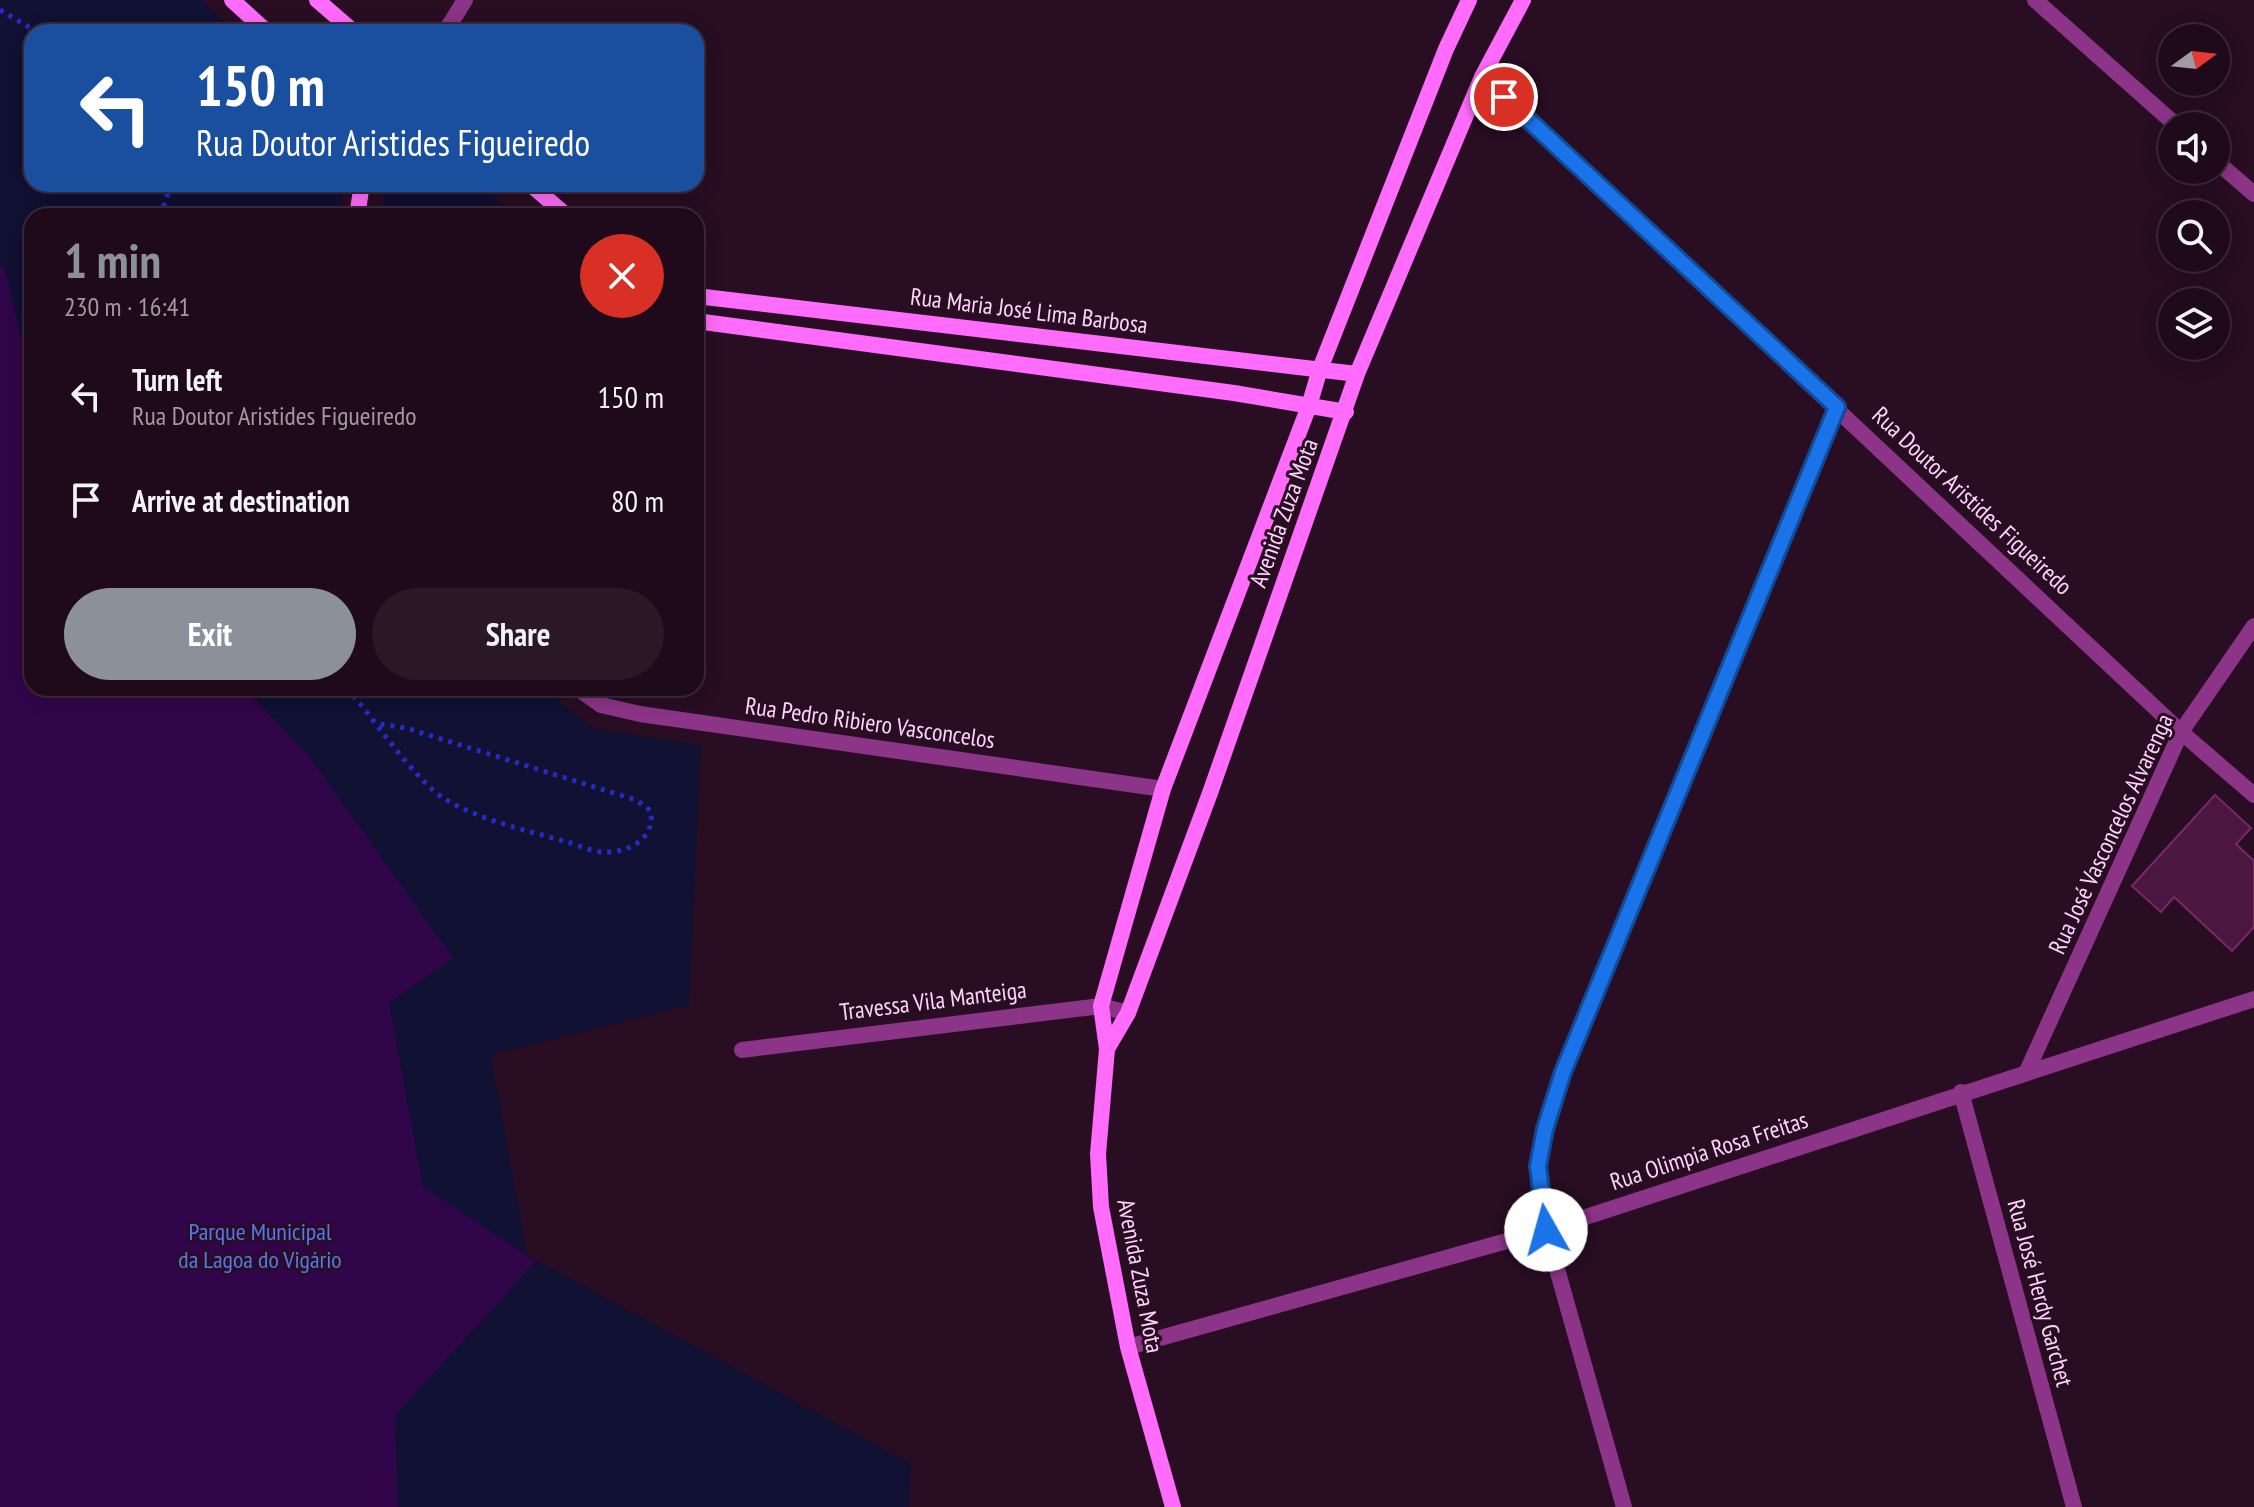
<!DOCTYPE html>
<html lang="en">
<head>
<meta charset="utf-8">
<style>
  body { margin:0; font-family:"PT Sans Narrow",sans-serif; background:#2b1827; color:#f1f3f6; height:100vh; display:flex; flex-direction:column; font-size:30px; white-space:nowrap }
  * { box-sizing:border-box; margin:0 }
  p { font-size:26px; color:#a19aa2 }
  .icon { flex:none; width:44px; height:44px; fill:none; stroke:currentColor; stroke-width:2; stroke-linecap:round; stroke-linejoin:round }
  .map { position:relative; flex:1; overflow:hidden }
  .side { position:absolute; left:24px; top:208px; width:680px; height:488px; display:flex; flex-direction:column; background:#1e0a1a; border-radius:24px; box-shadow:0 4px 20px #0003,0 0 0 2px #3c2b39 }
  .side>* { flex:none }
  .guide { position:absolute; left:24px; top:24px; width:680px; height:168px; border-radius:24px; box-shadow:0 4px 20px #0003,0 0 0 2px #3c2b39; background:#1a4fa0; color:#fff; overflow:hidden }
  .needle { width:52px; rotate:75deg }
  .buttons { position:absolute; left:2158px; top:24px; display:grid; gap:16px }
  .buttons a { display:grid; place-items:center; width:72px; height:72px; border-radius:50%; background:#1e0a1a; box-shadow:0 4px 20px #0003,0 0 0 2px #3c2b39; font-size:40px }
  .pin { position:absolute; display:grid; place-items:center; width:68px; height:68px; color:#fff; margin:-34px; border:4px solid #fff; border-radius:50%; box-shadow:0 2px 8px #0007 }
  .me { position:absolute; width:88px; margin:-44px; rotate:353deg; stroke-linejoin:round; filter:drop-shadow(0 0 6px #0008) }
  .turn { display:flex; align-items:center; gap:28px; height:168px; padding:0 40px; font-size:36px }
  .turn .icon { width:104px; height:104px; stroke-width:2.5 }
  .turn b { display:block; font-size:56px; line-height:68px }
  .round { display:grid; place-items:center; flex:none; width:84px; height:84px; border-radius:42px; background:#2b1827 }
  .head { display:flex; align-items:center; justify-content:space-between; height:136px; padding:0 40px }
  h1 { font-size:48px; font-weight:600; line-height:60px; color:#8c9099 }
  .action { display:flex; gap:16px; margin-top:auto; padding:16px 40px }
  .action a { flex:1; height:92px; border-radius:48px; background:#8c9099; color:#fff; font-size:32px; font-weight:600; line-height:92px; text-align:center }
  .action a+a { background:#2b1827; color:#f1f3f6 }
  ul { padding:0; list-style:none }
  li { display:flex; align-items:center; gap:24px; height:104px; padding:0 40px }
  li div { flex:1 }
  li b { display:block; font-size:30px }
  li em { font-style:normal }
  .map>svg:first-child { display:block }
  .green { fill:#101133 }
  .water { fill:#310549 }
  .building { fill:#4b1740; stroke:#792768; stroke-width:2 }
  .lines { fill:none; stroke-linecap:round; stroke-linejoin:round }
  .path { stroke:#242cc4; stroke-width:5; stroke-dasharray:4 6; stroke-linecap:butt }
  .street { stroke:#8c3488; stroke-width:16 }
  .secondary { stroke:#ff6bfa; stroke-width:16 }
  .route-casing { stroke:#114b97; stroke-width:20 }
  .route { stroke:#1a73e8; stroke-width:14 }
  .labels { text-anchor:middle; stroke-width:6; stroke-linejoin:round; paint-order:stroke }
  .street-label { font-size:24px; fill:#ffd4fa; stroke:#280d23 }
  .park-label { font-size:24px; fill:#5579eb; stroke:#280d23 }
</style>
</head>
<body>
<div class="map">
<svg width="2254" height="1507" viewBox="0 0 2254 1507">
  <rect width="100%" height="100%" fill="#280d23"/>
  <path class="green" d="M 0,0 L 201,0 L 234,32 L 32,32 L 32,184 L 345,184 L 337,216 L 32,216 L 32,688 L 551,688 L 561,704 L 596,729 L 701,745 L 689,1005 L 491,1055 L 527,1255 L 911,1464 L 909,1507 L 0,1507 Z
    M 389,184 L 481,184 L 514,216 L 377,216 Z"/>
  <path class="water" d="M 0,265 L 6,272 L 32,390 L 32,688 L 244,688 L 309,756 L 453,958 L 389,1003 L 423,1187 L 536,1261 L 395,1415 L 398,1507 L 0,1507 Z"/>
  <path class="building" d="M 2215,795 L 2251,828 L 2236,844 L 2254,861 L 2254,927 L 2232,951 L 2174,897 L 2161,912 L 2132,886 Z"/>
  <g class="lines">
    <path class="path" d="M 0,10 L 37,32
      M 160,216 L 171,184
      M 347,688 C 372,716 416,782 445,799 C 479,820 529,831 567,842 C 578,845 592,852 603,852 C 629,853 655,839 651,811 L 636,800 L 406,728 L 379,724"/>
    <path class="street" d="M 2035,0 L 2177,126
      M 445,32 L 465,0
      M 1482,77 L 2181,732 L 2254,795
      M 2216,161 L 2254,194
      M 577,688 L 601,705 L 640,714 L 1163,789
      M 742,1050 L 1101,1006 L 1128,1013
      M 2027,1071 L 2181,732 L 2254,626
      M 1961,1092 L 2074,1507
      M 1128,1347 L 1546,1230 L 2254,999
      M 1624,1507 L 1546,1230 L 1538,1166 L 1545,1129 L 1563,1072 L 1837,407"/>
    <path class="secondary" d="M 232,0 L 267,32
      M 317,0 L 354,32
      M 530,184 L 567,216
      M 357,216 L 362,184
      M 696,296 L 1357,374
      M 696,321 L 1234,393 L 1346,412
      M 1107,1049 L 1128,1013 L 1210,793 L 1357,374 L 1482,77 L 1523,0
      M 1173,1507 L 1128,1347 L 1101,1207 L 1098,1154 L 1107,1049 L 1101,1006 L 1163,789 L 1309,406 L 1320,369 L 1446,49 L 1469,0"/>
  </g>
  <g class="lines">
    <g class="route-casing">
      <path id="route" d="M 1504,97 L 1837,407 L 1563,1072 L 1545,1129 L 1538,1166 L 1546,1230"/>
    </g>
    <use href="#route" class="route"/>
  </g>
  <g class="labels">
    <g class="street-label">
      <text transform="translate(1029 311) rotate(7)" y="8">Rua Maria José Lima Barbosa</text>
      <text transform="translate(1972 501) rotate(43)" y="8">Rua Doutor Aristides Figueiredo</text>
      <text transform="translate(1284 513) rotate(-70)" y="8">Avenida Zuza Mota</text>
      <text transform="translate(870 723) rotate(8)" y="8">Rua Pedro Ribiero Vasconcelos</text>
      <text transform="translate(2111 834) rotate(-65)" y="8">Rua José Vasconcelos Alvarenga</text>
      <text transform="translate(933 1001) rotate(-7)" y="8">Travessa Vila Manteiga</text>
      <text transform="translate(1709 1151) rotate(-18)" y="8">Rua Olimpia Rosa Freitas</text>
      <text transform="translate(1140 1276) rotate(79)" y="8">Avenida Zuza Mota</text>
      <text transform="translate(2040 1293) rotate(75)" y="8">Rua José Herdy Garchet</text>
    </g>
    <g class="park-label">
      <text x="260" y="1240">Parque Municipal<tspan x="260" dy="28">da Lagoa do Vigário</tspan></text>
    </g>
  </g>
</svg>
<div class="buttons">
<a><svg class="needle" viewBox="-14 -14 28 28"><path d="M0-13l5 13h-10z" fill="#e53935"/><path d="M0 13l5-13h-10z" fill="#a19aa2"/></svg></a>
<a><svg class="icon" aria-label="sound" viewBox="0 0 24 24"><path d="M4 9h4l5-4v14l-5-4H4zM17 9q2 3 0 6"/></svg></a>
<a><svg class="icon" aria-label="search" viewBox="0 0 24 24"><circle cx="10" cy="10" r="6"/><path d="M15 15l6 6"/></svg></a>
<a><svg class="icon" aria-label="layers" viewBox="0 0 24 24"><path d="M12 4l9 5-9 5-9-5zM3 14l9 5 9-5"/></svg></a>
</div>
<div class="pin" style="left:1504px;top:97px;background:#d93025"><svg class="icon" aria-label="arrive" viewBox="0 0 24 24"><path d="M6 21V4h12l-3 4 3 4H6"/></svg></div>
<svg class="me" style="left:1546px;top:1230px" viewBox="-20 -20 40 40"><circle r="19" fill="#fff"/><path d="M0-13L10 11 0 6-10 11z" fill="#1a73e8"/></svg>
<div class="guide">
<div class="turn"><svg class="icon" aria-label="left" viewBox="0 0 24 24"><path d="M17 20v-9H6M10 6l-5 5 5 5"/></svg><div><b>150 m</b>Rua Doutor Aristides Figueiredo</div></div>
</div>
<section class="side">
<div class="head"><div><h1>1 min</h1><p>230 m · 16:41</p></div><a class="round" style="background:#d93025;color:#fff"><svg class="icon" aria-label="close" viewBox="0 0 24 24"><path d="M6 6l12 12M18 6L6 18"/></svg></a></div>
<ul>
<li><svg class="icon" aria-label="left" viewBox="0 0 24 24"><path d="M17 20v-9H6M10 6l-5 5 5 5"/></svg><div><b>Turn left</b><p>Rua Doutor Aristides Figueiredo</p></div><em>150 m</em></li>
<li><svg class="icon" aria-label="arrive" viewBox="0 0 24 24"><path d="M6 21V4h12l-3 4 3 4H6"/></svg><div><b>Arrive at destination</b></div><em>80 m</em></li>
</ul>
<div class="action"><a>Exit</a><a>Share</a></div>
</section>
</div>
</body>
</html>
